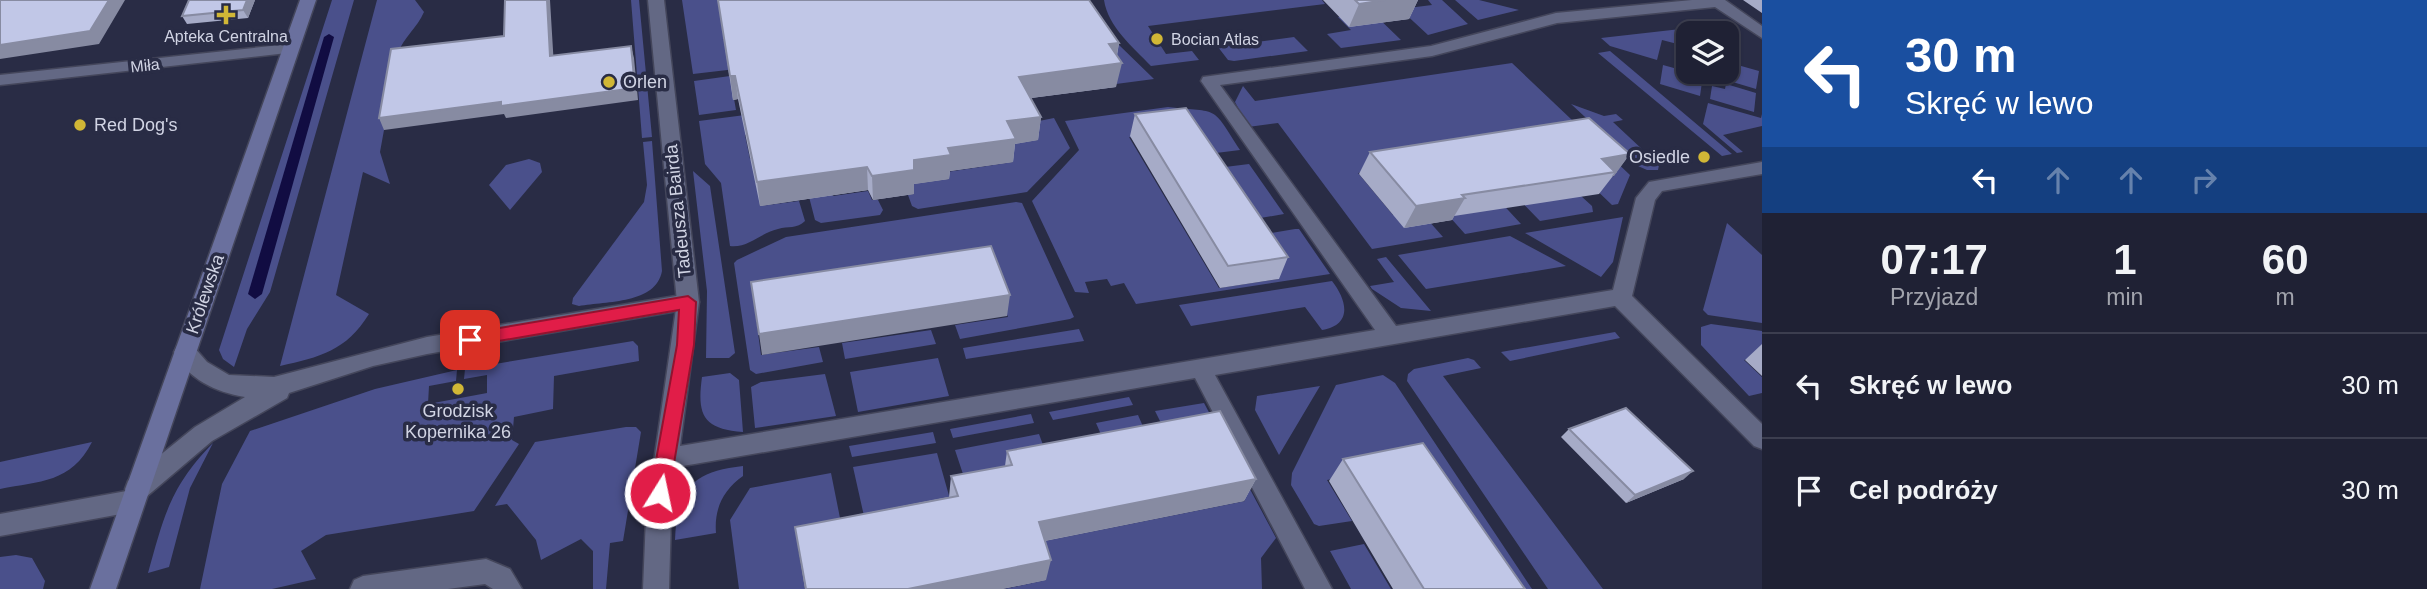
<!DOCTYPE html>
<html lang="pl">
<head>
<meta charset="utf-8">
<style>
  body { margin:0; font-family:Helvetica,sans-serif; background:#2c2e40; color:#f1f3f6; height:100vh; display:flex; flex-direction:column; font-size:26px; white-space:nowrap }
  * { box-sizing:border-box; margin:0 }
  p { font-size:23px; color:#a1a3ac }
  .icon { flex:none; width:38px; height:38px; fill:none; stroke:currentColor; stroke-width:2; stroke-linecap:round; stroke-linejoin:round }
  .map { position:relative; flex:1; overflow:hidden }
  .sheet { display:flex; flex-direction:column; background:#1f2134; width:665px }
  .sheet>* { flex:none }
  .banner { background:#1a4fa0; color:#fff; overflow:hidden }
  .controls { position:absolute; left:1676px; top:21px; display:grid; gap:14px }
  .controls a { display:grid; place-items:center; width:63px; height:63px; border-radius:14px; background:#1f2134; box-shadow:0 2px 5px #0004,0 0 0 2px #3c3e4f; font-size:35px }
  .pin { position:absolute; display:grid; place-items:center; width:60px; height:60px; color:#fff; margin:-30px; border-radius:14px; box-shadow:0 4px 10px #0006 }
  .me { position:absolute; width:77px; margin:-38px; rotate:10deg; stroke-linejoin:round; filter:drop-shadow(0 0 5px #0008) }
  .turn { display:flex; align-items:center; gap:24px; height:147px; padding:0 28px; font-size:32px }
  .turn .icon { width:91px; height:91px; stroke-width:2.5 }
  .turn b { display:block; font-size:49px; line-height:60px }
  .lanes { display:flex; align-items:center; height:66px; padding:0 28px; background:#0003; justify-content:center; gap:35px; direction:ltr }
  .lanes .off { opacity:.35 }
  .eta { display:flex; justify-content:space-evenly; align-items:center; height:119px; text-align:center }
  .eta b { font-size:42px; font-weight:700; line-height:49px }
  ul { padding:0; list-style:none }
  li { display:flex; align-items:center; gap:21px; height:105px; padding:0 28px; border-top:2px solid #3c3e4f }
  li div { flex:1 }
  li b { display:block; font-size:26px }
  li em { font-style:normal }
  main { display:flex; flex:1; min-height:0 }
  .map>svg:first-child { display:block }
  .green { fill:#4a508b }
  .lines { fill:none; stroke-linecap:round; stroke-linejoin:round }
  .stream { fill:#110c42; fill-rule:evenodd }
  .lane-casing { stroke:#44465b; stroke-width:3 }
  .street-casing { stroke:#44465b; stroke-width:3 }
  .secondary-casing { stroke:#44465b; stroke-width:3 }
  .lane { fill:#636884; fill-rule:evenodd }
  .street { fill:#636884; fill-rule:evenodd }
  .secondary { fill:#6a709e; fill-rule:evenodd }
  .wall { fill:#a6abc7 }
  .shaded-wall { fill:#878ba2 }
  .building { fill:#c1c7e7; stroke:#878ba2; stroke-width:2 }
  .route { fill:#e11d48; stroke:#92132f; stroke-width:2 }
  .poi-dot { fill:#d1b736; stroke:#292c45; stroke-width:2.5 }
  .labels { text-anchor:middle; stroke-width:7; stroke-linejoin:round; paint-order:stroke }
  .far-poi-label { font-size:16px; fill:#d1d4e4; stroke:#292c45 }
  .far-street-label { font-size:16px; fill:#d1d4e4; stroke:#292c45 }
  .poi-label { font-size:18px; fill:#d1d4e4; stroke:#292c45; text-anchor:start }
  .street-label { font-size:18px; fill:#d1d4e4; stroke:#292c45 }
</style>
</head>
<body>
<main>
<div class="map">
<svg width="1762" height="589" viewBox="0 0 1762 589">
  <rect width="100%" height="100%" fill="#292c45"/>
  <path class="green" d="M 332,0 L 354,0 L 270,292 L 247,329 L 234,367 L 223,359 L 219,350 Z
    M 377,0 L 415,0 L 424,12 C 417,28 404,37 398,53 L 380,152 L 390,184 L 363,172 L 336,295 L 369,314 C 346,351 320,357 280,366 Z
    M 631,0 L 639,0 L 652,137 L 642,138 Z
    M 682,0 L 762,0 L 718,5 L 728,37 L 722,40 L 726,39 L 736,69 L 693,74 Z
    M 1104,0 L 1322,0 L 1325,4 L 1148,26 L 1166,54 L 1192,51 L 1199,60 L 1151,66 C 1133,47 1108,27 1104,0 Z
    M 1428,0 L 1442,0 L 1468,24 L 1428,35 L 1400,9 L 1432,5 Z
    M 1455,0 L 1479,0 L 1519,10 L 1478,20 Z
    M 1372,12 L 1401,40 L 1341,48 L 1327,34 L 1351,30 L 1338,17 Z
    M 1716,25 L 1714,33 L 1689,33 L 1689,47 L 1662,40 L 1657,60 L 1610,46 L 1601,38 Z
    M 1294,37 L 1308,51 L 1234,61 L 1228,60 L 1218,47 Z
    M 1118,44 L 1154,79 L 1116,84 L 1105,68 Z
    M 1610,51 L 1732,154 L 1722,156 L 1598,53 Z
    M 1727,62 L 1759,71 L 1756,89 L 1726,80 L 1727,75 L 1715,72 L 1727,72 Z
    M 1512,63 L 1630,175 L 1618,204 L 1612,205 L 1588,182 L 1614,176 L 1574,139 L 1358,173 L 1393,215 L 1420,211 L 1443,237 L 1372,249 L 1278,123 L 1248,127 L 1235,102 L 1243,86 L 1255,101 Z
    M 1663,65 L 1692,73 L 1691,79 L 1702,82 L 1700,96 L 1660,84 Z
    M 730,76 L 736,110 L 699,115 L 694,81 Z
    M 1726,84 L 1756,93 L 1754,112 L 1710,99 L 1712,86 L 1725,89 Z
    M 1708,103 L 1761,118 L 1762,114 L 1762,126 L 1723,135 L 1743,152 L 1737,153 L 1703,124 Z
    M 1571,104 L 1604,116 L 1616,114 L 1623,120 L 1613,122 L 1659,165 L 1658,170 L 1647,170 L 1638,166 Z
    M 1168,107 C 1220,113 1211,104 1240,150 L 1200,155 L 1129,137 L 1219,288 L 1279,279 L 1253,236 L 1295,229 L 1299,229 L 1330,274 L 1136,304 L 1124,283 L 1111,286 L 1107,279 L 1085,282 L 1089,293 L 1075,292 L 1032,201 L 1079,150 L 1065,121 Z
    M 745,115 L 749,133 L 745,135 L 750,159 L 754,159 L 760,206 L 799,201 L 805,221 C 797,229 788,226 778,229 C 760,233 749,248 730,246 L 721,183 L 705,164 L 699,121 Z
    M 1054,118 L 1070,148 L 1027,192 L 918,209 L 912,206 L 908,195 L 914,194 L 913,184 L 949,179 L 947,172 L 1013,162 L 1006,145 L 1038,140 L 1029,123 Z
    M 652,141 L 662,271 C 656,304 607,301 579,306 L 572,304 L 573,298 L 644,202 L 647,185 L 643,142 Z
    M 529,159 L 540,163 L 542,172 L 510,210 L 489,185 L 506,165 Z
    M 1249,164 L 1284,214 L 1243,221 L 1209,169 Z
    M 693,171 L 710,186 L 735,353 L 729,358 L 706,358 L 707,291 Z
    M 1570,186 L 1592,206 L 1593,212 L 1540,221 L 1514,194 Z
    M 830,190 L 833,196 L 868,191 L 872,200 L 878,200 L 883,210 L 880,215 L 821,223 L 815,220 L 808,193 Z
    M 1496,197 L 1521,224 L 1465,234 L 1440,206 Z
    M 1016,202 L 1022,203 L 1074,317 L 1070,319 L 960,339 L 955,325 L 1008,317 L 989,267 L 754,303 L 761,355 L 819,347 L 823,362 L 756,374 L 750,370 L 734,263 L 737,260 L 786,237 Z
    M 1623,217 L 1613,262 L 1601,277 L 1525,233 Z
    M 1727,223 L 1762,255 L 1762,323 L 1708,315 L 1703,310 Z
    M 1510,236 L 1566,266 L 1426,289 L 1398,255 Z
    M 1386,257 L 1431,311 L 1401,308 L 1372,289 L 1370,286 L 1394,282 L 1377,259 Z
    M 1332,281 C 1347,300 1353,325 1322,330 L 1305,307 L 1191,326 L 1179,305 Z
    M 1711,324 L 1762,331 L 1762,356 L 1744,360 L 1762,377 L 1762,393 L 1749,396 L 1701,345 L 1701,327 Z
    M 1079,329 L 1084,341 L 966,359 L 963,348 Z
    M 931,330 L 936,344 L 845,359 L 842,343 Z
    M 1615,332 L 1620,338 L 1510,361 L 1501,352 Z
    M 633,341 L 638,346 L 639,361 L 554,376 L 553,409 L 514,417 L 512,440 L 519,444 L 474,511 L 326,535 L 301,551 L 316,579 L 272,589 L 200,589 L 222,484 L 250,431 L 375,389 L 457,370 L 456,381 L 429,386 L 428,404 L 487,393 L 487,375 L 464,379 L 465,369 Z
    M 938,358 L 949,396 L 858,412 L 850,372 Z
    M 1468,358 L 1474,360 L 1481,368 L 1443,376 L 1603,589 L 1548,589 L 1407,381 L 1408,374 L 1414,369 Z
    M 730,373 L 739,380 L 743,432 C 702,429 697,414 702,377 Z
    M 825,374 L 836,416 L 755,428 L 751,387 L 761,382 Z
    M 1383,375 L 1395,383 L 1532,589 L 1491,589 L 1408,464 L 1327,480 L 1352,521 L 1319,526 L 1314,524 L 1291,485 L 1292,473 L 1336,385 Z
    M 1320,386 L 1279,455 L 1255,410 L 1257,396 Z
    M 1129,397 L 1133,405 L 1053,420 L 1049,412 Z
    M 1204,403 L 1276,538 L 1261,558 L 1262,589 L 1004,589 L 1046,580 L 1035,543 L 1245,501 L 1210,434 L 1170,441 L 1155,411 Z
    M 1031,414 L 1034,423 L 953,438 L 950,429 Z
    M 1138,415 L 1151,445 L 1109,453 L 1096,423 Z
    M 626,427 L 636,427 L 641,432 L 623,541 L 610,543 L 606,589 L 593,589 L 593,551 L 581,539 L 541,560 L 536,540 L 507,504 L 495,506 L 535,442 Z
    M 933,432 L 936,443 L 852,457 L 849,446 Z
    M 1039,434 L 1050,464 L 965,480 L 955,450 Z
    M 92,442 C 71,483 40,481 0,489 L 0,462 Z
    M 213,443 L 190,488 L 169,567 L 148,573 C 164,516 170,487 213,443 Z
    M 937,453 L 955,517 L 868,534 L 853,467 Z
    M 743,466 L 743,476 C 723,490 714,509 716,533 L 675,540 C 677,489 691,472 743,466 Z
    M 831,473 L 844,538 L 798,548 L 805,589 L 739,589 L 730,520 L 750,488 Z
    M 1364,544 L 1391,589 L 1351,589 L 1330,551 Z
    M 16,555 L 32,558 L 45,581 L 43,589 L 0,589 L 0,557 Z"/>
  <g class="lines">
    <path class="stream" d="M 329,34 L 334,37 L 262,294 L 255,299 L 248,294 L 324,37 Z"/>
    <g class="lane-casing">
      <path id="lane" d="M 688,294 L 695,296 L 699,302 L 695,308 L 427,354 L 373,366 L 289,393 L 287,398 L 212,441 L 146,497 L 137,500 L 128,497 L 125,489 L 128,481 L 195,427 L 245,397 C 215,392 188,379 174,352 L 177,346 L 185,343 L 193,346 L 207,362 L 229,375 L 274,377 L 427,337 Z
        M 486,559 L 510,569 L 522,589 L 493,589 L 485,584 L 448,589 L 350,589 L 354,580 L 363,576 Z"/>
    </g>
    <g class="street-casing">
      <path id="street" d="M 648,0 L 664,0 L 699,302 L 680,446 L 1375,330 L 1201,81 L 1203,77 L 1431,46 L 1556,13 L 1692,0 L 1725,0 L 1762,26 L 1762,38 L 1715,7 L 1557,23 L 1432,56 L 1220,85 L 1396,326 L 1613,290 L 1636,198 L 1649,182 L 1762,162 L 1762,174 L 1662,191 L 1655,200 L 1632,296 L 1762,424 L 1762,449 L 1754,446 L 1615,306 L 1215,375 L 1332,589 L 1305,589 L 1195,378 L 677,467 L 671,517 L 669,589 L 643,589 L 646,517 L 677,302 Z
        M 290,44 L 298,49 L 296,52 L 0,85 L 0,75 Z
        M 132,490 L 141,493 L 145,501 L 141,509 L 132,512 L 0,536 L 0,514 Z"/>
    </g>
    <g class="secondary-casing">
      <path id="secondary" d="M 300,0 L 316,0 L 116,589 L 90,589 Z"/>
    </g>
    <use href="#lane" class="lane"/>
    <use href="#street" class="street"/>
    <use href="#secondary" class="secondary"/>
  </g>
  <path class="wall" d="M 255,0 L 248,18 L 187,24 L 182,16 Z
    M 718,0 L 1119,43 L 1117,56 L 1116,87 L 1031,98 L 1041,117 L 1038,140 L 1015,144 L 1013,162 L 950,171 L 949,179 L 914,184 L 914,194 L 873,200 L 868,190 L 760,206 L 738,99 L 733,100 Z
    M 1323,0 L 1418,0 L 1409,19 L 1349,27 Z
    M 1743,0 L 1762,0 L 1762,13 Z
    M 1135,114 L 1288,257 L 1279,279 L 1220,288 L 1130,136 Z
    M 1370,152 L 1630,154 L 1599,194 L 1454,216 L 1452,220 L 1404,228 L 1359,174 Z
    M 1762,344 L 1762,376 L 1745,360 Z
    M 1569,429 L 1684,479 L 1626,503 L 1561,437 Z
    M 1007,451 L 1256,479 L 1244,501 L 1045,541 L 1046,580 L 1002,589 L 805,589 L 795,527 L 949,497 L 951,476 L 1005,466 Z
    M 1343,459 L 1525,589 L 1393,589 L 1329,481 Z"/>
  <path class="shaded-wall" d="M 109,0 L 125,0 L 99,44 L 0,59 L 0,45 Z
    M 247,0 L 255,0 L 248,18 L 243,10 Z
    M 547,0 L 550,0 L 554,67 L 550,56 Z
    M 1385,0 L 1418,0 L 1409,19 L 1349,27 L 1359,4 Z
    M 1119,43 L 1115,64 L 1122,63 L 1116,87 L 1016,100 L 1019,77 L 1109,44 Z
    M 631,46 L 634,58 L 638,100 L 506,118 L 504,114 L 384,130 L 379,118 L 501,102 Z
    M 730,76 L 735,76 L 738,99 L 733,100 Z
    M 1041,117 L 1038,140 L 1015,144 L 1013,162 L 950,171 L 949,179 L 914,184 L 914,194 L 873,200 L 872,176 L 948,148 L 1007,121 Z
    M 1630,154 L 1614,176 L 1612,176 L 1615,172 L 1602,159 Z
    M 867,167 L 868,190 L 760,206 L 757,182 Z
    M 1465,198 L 1452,220 L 1404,228 L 1416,206 Z
    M 1010,295 L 1007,316 L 762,355 L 759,334 Z
    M 1693,471 L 1684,479 L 1626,503 L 1635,495 Z
    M 1256,479 L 1244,501 L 1034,543 L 1039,522 Z
    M 1051,560 L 1046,580 L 1002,589 L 908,589 Z"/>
  <path class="building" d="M 0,0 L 109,0 L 90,31 L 0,45 Z
    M 189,0 L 247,0 L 243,10 L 182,16 Z
    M 505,0 L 547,0 L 550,56 L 631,46 L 635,88 L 501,106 L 501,102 L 379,118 L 391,49 L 504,36 Z
    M 718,0 L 1089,0 L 1119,43 L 1109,44 L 1122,63 L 1019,77 L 1041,117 L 1007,121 L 1016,139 L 948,148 L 951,155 L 914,160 L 914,170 L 872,176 L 867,167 L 757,182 L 735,76 L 730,76 Z
    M 1355,0 L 1385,0 L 1359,4 Z
    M 1186,108 L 1288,257 L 1228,266 L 1135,114 Z
    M 1589,118 L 1630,154 L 1602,159 L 1615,172 L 1462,195 L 1465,198 L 1416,206 L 1370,152 Z
    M 991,246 L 1010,295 L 759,334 L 751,282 Z
    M 1626,408 L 1693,471 L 1635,495 L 1569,429 Z
    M 1220,411 L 1256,479 L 1039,522 L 1051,560 L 908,589 L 806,589 L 795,527 L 958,496 L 951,476 L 1012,465 L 1007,451 Z
    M 1423,443 L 1525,589 L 1424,589 L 1343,459 Z"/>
  <path class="route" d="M 688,296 L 696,302 L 694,345 L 669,493 L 667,499 L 660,501 L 653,499 L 650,493 L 677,345 L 679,310 L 470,346 L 462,340 L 470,333 Z"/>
  <g class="poi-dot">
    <path d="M222.5 4.5h7v7h7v7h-7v7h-7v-7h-7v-7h7z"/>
    <circle cx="1157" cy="39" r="7"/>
    <circle cx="609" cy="82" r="7"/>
    <circle cx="80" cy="125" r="7"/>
    <circle cx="1704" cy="157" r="7"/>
    <circle cx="458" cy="389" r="7"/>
  </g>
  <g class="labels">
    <g class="far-poi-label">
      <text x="226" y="42">Apteka Centralna</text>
      <text x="1171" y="45" text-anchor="start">Bocian Atlas</text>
    </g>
    <g class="far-street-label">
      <text transform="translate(145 65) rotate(-6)" y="6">Miła</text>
    </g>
    <g class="poi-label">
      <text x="623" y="88">Orlen</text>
      <text x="94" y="131">Red Dog's</text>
      <text x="1690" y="163" text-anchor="end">Osiedle</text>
      <text x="458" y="417" text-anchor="middle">Grodzisk<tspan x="458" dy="21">Kopernika 26</tspan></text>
    </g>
    <g class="street-label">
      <text transform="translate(678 211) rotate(-96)" y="6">Tadeusza Bairda</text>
      <text transform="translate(205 294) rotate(-71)" y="6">Królewska</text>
    </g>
  </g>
</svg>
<div class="controls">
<a><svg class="icon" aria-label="layers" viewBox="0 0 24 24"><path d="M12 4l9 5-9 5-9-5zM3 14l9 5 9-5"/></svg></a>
</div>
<div class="pin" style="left:470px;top:340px;background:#d93025"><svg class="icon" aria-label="arrive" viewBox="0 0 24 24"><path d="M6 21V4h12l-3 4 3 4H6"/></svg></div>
<svg class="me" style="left:660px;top:493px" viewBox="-20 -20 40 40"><circle r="17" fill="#e11d48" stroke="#fff" stroke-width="3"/><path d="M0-11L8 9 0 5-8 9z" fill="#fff"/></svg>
</div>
<section class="sheet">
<div class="banner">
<div class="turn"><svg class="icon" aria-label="left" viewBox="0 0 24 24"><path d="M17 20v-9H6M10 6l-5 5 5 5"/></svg><div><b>30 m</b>Skręć w lewo</div></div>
<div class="lanes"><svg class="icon" aria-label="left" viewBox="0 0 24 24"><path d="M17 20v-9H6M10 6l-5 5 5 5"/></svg><svg class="icon off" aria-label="ahead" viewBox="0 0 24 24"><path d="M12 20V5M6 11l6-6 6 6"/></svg><svg class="icon off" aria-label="ahead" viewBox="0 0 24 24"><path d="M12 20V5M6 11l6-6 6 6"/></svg><svg class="icon off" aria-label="right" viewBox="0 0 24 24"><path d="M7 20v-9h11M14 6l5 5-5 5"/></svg></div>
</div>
<div class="eta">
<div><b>07:17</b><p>Przyjazd</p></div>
<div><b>1</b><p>min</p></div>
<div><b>60</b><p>m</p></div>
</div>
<ul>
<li><svg class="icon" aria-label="left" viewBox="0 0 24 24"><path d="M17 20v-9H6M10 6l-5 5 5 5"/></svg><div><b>Skręć w lewo</b></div><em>30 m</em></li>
<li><svg class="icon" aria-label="arrive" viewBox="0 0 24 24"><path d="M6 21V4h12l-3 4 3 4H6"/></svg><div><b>Cel podróży</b></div><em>30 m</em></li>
</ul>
</section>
</main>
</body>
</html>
